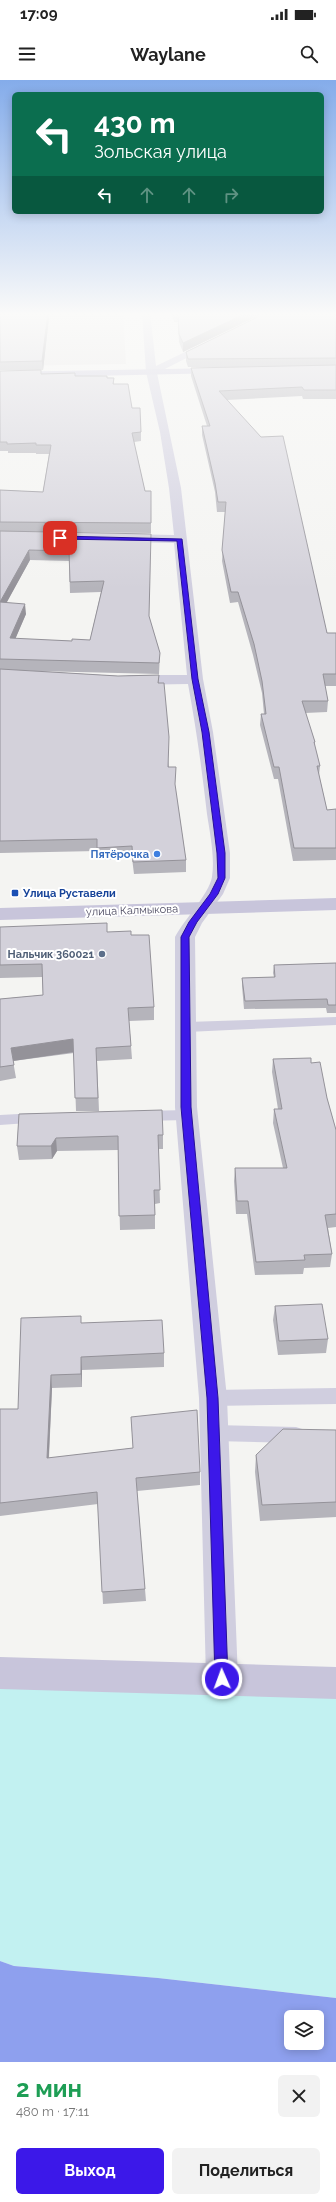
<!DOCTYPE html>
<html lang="ru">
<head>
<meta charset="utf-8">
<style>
  body { margin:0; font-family:Raleway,sans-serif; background:#f2f2f2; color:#222; height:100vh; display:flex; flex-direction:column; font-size:15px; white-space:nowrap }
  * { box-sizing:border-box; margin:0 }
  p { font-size:13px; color:#767676 }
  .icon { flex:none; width:22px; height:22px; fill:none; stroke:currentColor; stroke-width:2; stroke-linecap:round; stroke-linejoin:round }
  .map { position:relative; height:1982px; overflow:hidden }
  .side { display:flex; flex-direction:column; background:#fff; flex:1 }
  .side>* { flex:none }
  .banner { position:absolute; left:12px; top:12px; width:312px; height:122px; border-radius:6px; box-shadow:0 2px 10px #0003; background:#0b6e4f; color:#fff; overflow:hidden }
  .buttons { position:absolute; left:284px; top:1930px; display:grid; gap:8px }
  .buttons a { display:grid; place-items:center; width:40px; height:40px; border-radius:6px; background:#fff; box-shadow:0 2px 10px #0003; font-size:20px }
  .pin { position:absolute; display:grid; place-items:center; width:34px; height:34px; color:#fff; margin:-17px; border-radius:8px; box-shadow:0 2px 6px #0006 }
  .me { position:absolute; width:44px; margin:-22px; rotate:358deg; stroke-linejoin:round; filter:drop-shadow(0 0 3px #0008) }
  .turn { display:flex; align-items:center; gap:14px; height:84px; padding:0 16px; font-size:18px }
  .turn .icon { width:52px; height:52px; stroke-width:2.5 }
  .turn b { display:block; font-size:28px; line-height:34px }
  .lanes { display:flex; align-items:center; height:38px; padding:0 16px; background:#0003; justify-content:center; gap:20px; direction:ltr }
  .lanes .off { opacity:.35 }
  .round { display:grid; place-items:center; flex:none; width:42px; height:42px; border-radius:6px; background:#f2f2f2 }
  .head { display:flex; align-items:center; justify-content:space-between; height:68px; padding:0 16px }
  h1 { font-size:24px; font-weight:700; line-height:30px; color:#1e9e55 }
  .cta { display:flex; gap:8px; margin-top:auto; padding:8px 16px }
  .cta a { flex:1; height:46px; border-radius:6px; background:#3c18e9; color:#fff; font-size:16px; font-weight:700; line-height:46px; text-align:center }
  .cta a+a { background:#f2f2f2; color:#222 }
  .status { display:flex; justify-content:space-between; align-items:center; height:28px; padding:0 20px; background:#fff; direction:ltr }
  .status svg { height:11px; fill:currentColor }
  header { display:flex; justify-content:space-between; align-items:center; height:52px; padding:0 16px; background:#fff; font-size:18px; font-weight:700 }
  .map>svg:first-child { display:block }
  .education { fill:#e6e4e4 }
  .green { fill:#c2f1f1 }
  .water { fill:#8ea0ee; fill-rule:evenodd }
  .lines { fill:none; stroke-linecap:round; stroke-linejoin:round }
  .lane { fill:#d0cedf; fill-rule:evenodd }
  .street { fill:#d0cedf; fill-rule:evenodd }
  .secondary { fill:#c8c5db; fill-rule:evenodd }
  .wall { fill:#b5b4bb; fill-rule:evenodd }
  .shaded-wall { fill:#949299 }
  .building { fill:#d3d1da; stroke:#949299 }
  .route { fill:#3c18e9; stroke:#271097 }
  .shop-dot { fill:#3f7fe0; stroke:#fff; stroke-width:1.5 }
  .transit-dot { fill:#1a4fb4; stroke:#fff; stroke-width:1.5 }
  .service-dot { fill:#5c6f8a; stroke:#fff; stroke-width:1.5 }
  .labels { text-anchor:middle; stroke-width:4; stroke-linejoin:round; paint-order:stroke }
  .shop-label { font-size:11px; font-weight:bold; fill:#366cbe; stroke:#fff; text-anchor:end }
  .transit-label { font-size:11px; font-weight:bold; fill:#164399; stroke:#fff; text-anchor:start }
  .street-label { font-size:11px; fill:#4b4960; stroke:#fff }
  .service-label { font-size:11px; font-weight:bold; fill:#4e5e75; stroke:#fff; text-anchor:end }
</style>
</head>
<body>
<div class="status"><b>17:09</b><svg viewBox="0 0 49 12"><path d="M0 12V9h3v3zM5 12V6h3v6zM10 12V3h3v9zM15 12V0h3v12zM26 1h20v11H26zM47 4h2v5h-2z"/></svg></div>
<header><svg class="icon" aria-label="menu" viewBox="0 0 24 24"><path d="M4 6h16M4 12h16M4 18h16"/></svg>Waylane<svg class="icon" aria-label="search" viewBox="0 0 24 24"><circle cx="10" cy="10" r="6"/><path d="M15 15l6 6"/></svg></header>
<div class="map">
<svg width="336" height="1982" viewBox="0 0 336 1982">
  <rect width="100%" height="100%" fill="#f4f4f2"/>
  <path class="education" d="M 0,232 L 123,232 L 126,284 L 0,286 Z"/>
  <path class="green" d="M 0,1593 L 336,1603 L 336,1918 L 158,1898 L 14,1886 L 0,1881 Z"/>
  <path class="water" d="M 0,1881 L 14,1886 L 158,1898 L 336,1918 L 336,1982 L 0,1982 ZM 291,1937 L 317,1937 L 317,1963 L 291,1963 Z"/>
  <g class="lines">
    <path class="lane" d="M 336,937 L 336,945 L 187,952 L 182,950 L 180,947 L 182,944 L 187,942 Z
      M 187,1030 L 192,1031 L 194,1035 L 192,1039 L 187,1040 L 143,1041 L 138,1040 L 136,1036 L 138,1032 L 143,1031 Z
      M 37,1033 L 42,1034 L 44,1038 L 42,1042 L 0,1045 L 0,1035 Z
      M 336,1308 L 336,1324 L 213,1326 L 207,1323 L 204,1318 L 207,1313 L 213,1310 Z
      M 214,1345 L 296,1347 L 302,1349 L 305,1355 L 302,1361 L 296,1363 L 214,1361 L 208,1359 L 205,1353 L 208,1347 Z"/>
    <path class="street" d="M 142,232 L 150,232 L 156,286 L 210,260 L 213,259 L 218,262 L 157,293 L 181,408 L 203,599 L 213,652 L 230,773 L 230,798 L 223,814 L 202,843 L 195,857 L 197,1027 L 227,1318 L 238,1599 L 234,1611 L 222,1615 L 210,1611 L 206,1599 L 199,1318 L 175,1027 L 175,857 C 184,840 209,814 212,797 C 215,777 210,754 207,734 C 202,690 196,647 188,604 L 129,605 L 124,603 L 121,600 L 124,597 L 129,595 L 187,595 L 174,463 L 121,462 L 115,458 L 121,454 L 174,455 L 169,408 L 160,352 L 146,292 Z"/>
    <path class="secondary" d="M 221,288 L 226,291 L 224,293 L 0,298 L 0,292 Z
      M 336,818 L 336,830 L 0,840 L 0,828 Z
      M 0,1577 L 336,1587 L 336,1619 L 0,1609 Z"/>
  </g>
  <path class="wall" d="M 0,232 L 49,232 L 49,238 L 43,290 L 0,290 Z
    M 171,232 L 266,232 L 183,272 L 179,262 L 178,242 L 174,242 Z
    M 336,232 L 336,319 L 303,319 L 302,316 L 227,320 L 327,553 L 336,553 L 336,606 L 325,606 L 328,621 L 327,632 L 305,633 L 315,662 L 315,667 L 320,686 L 319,695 L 327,730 L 336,729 L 336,780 L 293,781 L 278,699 L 274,699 L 260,645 L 261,634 L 264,634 L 262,613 L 253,575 L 238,522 L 230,523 L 222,481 L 225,432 L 217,432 L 215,412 L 202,355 L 202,346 L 207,346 L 191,296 L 191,288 L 229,287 L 188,287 L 186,281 L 186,272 Z
    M 0,291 L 114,298 L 114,304 L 132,328 L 141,352 L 141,361 L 134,362 L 145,411 L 151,411 L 151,453 L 52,452 L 149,537 L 160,573 L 159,594 L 36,591 L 118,596 L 159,595 L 159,603 L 169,687 L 175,706 L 186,780 L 186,792 L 134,794 L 132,778 L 98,780 L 97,771 L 0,773 L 0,410 L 43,412 L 49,374 L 36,374 L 36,373 L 8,373 L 8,371 L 0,371 ZM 30,480 L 69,481 L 70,513 L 101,512 L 90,560 L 72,561 L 15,559 L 26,534 L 6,523 Z
    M 0,847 L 107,852 L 131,855 L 154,927 L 154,940 L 129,941 L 131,966 L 132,979 L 97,981 L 99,1031 L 76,1031 L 74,973 L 13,981 L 16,998 L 0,1001 L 0,919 L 43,915 L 42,897 L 0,898 Z
    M 336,883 L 336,933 L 327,933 L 326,928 L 244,929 L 242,906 L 242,898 L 274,897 L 273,893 L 274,885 Z
    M 273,979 L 311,983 L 327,1018 L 336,1050 L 336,1147 L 328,1148 L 332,1174 L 330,1187 L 304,1188 L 303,1194 L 255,1195 L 247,1134 L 236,1134 L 234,1101 L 235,1088 L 283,1088 L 273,1043 L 274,1029 L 278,1029 L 272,992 Z
    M 19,1034 L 163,1055 L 163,1069 L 158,1069 L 160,1123 L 155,1124 L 155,1149 L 120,1150 L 118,1070 L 57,1071 L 52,1079 L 19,1080 L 17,1066 Z
    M 275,1226 L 328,1259 L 326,1273 L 278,1275 L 273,1240 Z
    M 81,1236 L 81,1243 L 164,1273 L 164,1287 L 82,1290 L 82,1307 L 52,1308 L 49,1378 L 133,1368 L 131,1337 L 200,1392 L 200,1405 L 137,1411 L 145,1509 L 146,1521 L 103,1524 L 98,1424 L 0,1436 L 0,1329 L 18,1329 Z
    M 336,1350 L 336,1437 L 260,1441 L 255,1392 L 256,1375 Z"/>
  <path class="shaded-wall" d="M 48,232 L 49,238 L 43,290 L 42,281 Z
    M 249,232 L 266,232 L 183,272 L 183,263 Z
    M 29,470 L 30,480 L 1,533 L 0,522 Z
    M 25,524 L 26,534 L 11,569 L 10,558 Z
    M 73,959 L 74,972 L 13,981 L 11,968 Z
    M 56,1058 L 57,1071 L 52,1079 L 51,1066 Z
    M 81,1277 L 82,1290 L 82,1307 L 81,1294 Z
    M 51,1295 L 52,1308 L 48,1391 L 47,1378 Z"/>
  <path class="building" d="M 0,232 L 48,232 L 42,281 L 0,282 Z
    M 173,232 L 249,232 L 183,263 L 179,254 L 178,234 L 174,234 Z
    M 268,232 L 336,232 L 336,278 L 188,279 L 186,272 Z
    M 336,285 L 336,310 L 304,310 L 302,307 L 219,311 L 261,357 L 283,356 L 327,553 L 336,553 L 336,594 L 323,594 L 328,621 L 302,621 L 315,662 L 314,662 L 320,686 L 317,686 L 327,730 L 336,729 L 336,768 L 294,768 L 279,687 L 274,687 L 261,634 L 266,634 L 262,601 L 254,564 L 238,512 L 231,512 L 222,470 L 226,422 L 218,422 L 215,403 L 202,346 L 210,346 L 191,288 Z
    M 41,290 L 41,294 L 75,293 L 75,296 L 107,296 L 107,298 L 114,298 L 113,304 L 128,304 L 132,328 L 140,328 L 141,352 L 132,353 L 145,411 L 151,411 L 151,443 L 0,442 L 0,410 L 43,412 L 51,365 L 36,365 L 36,363 L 7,364 L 7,362 L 0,362 L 0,291 Z
    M 0,451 L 151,454 L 149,536 L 160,573 L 159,583 L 0,579 L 0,522 L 25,524 L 10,558 L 72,561 L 72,559 L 90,560 L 104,501 L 70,502 L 69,471 L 29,470 L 0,522 Z
    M 0,589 L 118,596 L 159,595 L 158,603 L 164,603 L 169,657 L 168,687 L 176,687 L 175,704 L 186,780 L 133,782 L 132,766 L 97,768 L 97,759 L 0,761 Z
    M 107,843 L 107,852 L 131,851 L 131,855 L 149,855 L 154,927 L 128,928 L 131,966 L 96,968 L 98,1018 L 75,1018 L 73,959 L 11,968 L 14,985 L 0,987 L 0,919 L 43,915 L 42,884 L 0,885 L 0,847 Z
    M 336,883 L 336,925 L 328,925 L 327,919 L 245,921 L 242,898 L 275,897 L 274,885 Z
    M 311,978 L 311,983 L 320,982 L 327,1018 L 336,1050 L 336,1134 L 325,1135 L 332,1174 L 304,1175 L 305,1180 L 256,1182 L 248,1121 L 237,1121 L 235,1088 L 287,1088 L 274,1029 L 282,1029 L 273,979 Z
    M 162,1030 L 163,1055 L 158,1055 L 160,1110 L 154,1110 L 155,1135 L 119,1136 L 118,1056 L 56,1058 L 51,1066 L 17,1066 L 19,1034 Z
    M 322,1224 L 328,1259 L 279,1261 L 275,1226 Z
    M 81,1236 L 81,1243 L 162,1240 L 164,1273 L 81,1277 L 81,1294 L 51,1295 L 47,1378 L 133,1368 L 131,1337 L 197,1330 L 200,1392 L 136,1398 L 145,1509 L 102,1512 L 97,1412 L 0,1423 L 0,1329 L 18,1329 L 21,1238 Z
    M 283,1349 L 336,1350 L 336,1422 L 262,1425 L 256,1375 Z"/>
  <linearGradient id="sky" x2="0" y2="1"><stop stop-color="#84acea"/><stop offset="0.46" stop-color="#fafaf9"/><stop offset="1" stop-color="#fafaf9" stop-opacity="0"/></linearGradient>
  <rect width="336" height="509" fill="url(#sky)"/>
  <path class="route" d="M 60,456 L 182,459 L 198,599 L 209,652 L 225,773 L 225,798 L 218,814 L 197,842 L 189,857 L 191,1027 L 218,1318 L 228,1599 L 226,1604 L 222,1606 L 217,1604 L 215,1599 L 207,1318 L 181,1027 L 181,857 L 189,842 L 210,814 L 218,798 L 217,773 L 202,652 L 192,599 L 177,461 L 58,459 Z"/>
  <circle class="shop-dot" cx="157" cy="774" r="4"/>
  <rect class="transit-dot" x="11" y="809" width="8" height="8" rx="2"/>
  <circle class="service-dot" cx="102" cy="874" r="4"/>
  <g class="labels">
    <g class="shop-label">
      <text x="149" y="778">Пятёрочка</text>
    </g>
    <g class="transit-label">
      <text x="23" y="817">Улица Руставели</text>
    </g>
    <g class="street-label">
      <text transform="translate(132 830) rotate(-2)" y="4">улица Калмыкова</text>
    </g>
    <g class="service-label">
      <text x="94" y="878">Нальчик 360021</text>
    </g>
  </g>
</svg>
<div class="buttons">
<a><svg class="icon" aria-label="layers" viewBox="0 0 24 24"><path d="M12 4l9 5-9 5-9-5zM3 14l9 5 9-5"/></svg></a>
</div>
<div class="pin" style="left:60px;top:458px;background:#d93025"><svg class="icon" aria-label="arrive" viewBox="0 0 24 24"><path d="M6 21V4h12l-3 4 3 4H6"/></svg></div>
<svg class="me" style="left:222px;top:1599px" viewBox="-20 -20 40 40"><circle r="17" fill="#3c18e9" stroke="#fff" stroke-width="3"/><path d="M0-11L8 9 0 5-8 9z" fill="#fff"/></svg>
<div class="banner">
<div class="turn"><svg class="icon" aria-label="left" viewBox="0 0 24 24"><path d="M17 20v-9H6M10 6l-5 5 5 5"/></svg><div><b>430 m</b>Зольская улица</div></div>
<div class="lanes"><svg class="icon" aria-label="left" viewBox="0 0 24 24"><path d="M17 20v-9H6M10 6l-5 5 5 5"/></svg><svg class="icon off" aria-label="ahead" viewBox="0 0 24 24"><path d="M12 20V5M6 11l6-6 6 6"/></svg><svg class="icon off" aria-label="ahead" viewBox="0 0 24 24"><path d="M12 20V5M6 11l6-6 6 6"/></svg><svg class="icon off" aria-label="right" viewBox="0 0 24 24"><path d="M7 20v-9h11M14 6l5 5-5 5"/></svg></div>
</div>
</div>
<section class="side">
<div class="head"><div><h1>2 мин</h1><p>480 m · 17:11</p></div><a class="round"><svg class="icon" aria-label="close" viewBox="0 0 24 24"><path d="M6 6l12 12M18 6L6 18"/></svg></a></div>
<div class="cta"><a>Выход</a><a>Поделиться</a></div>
</section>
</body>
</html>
